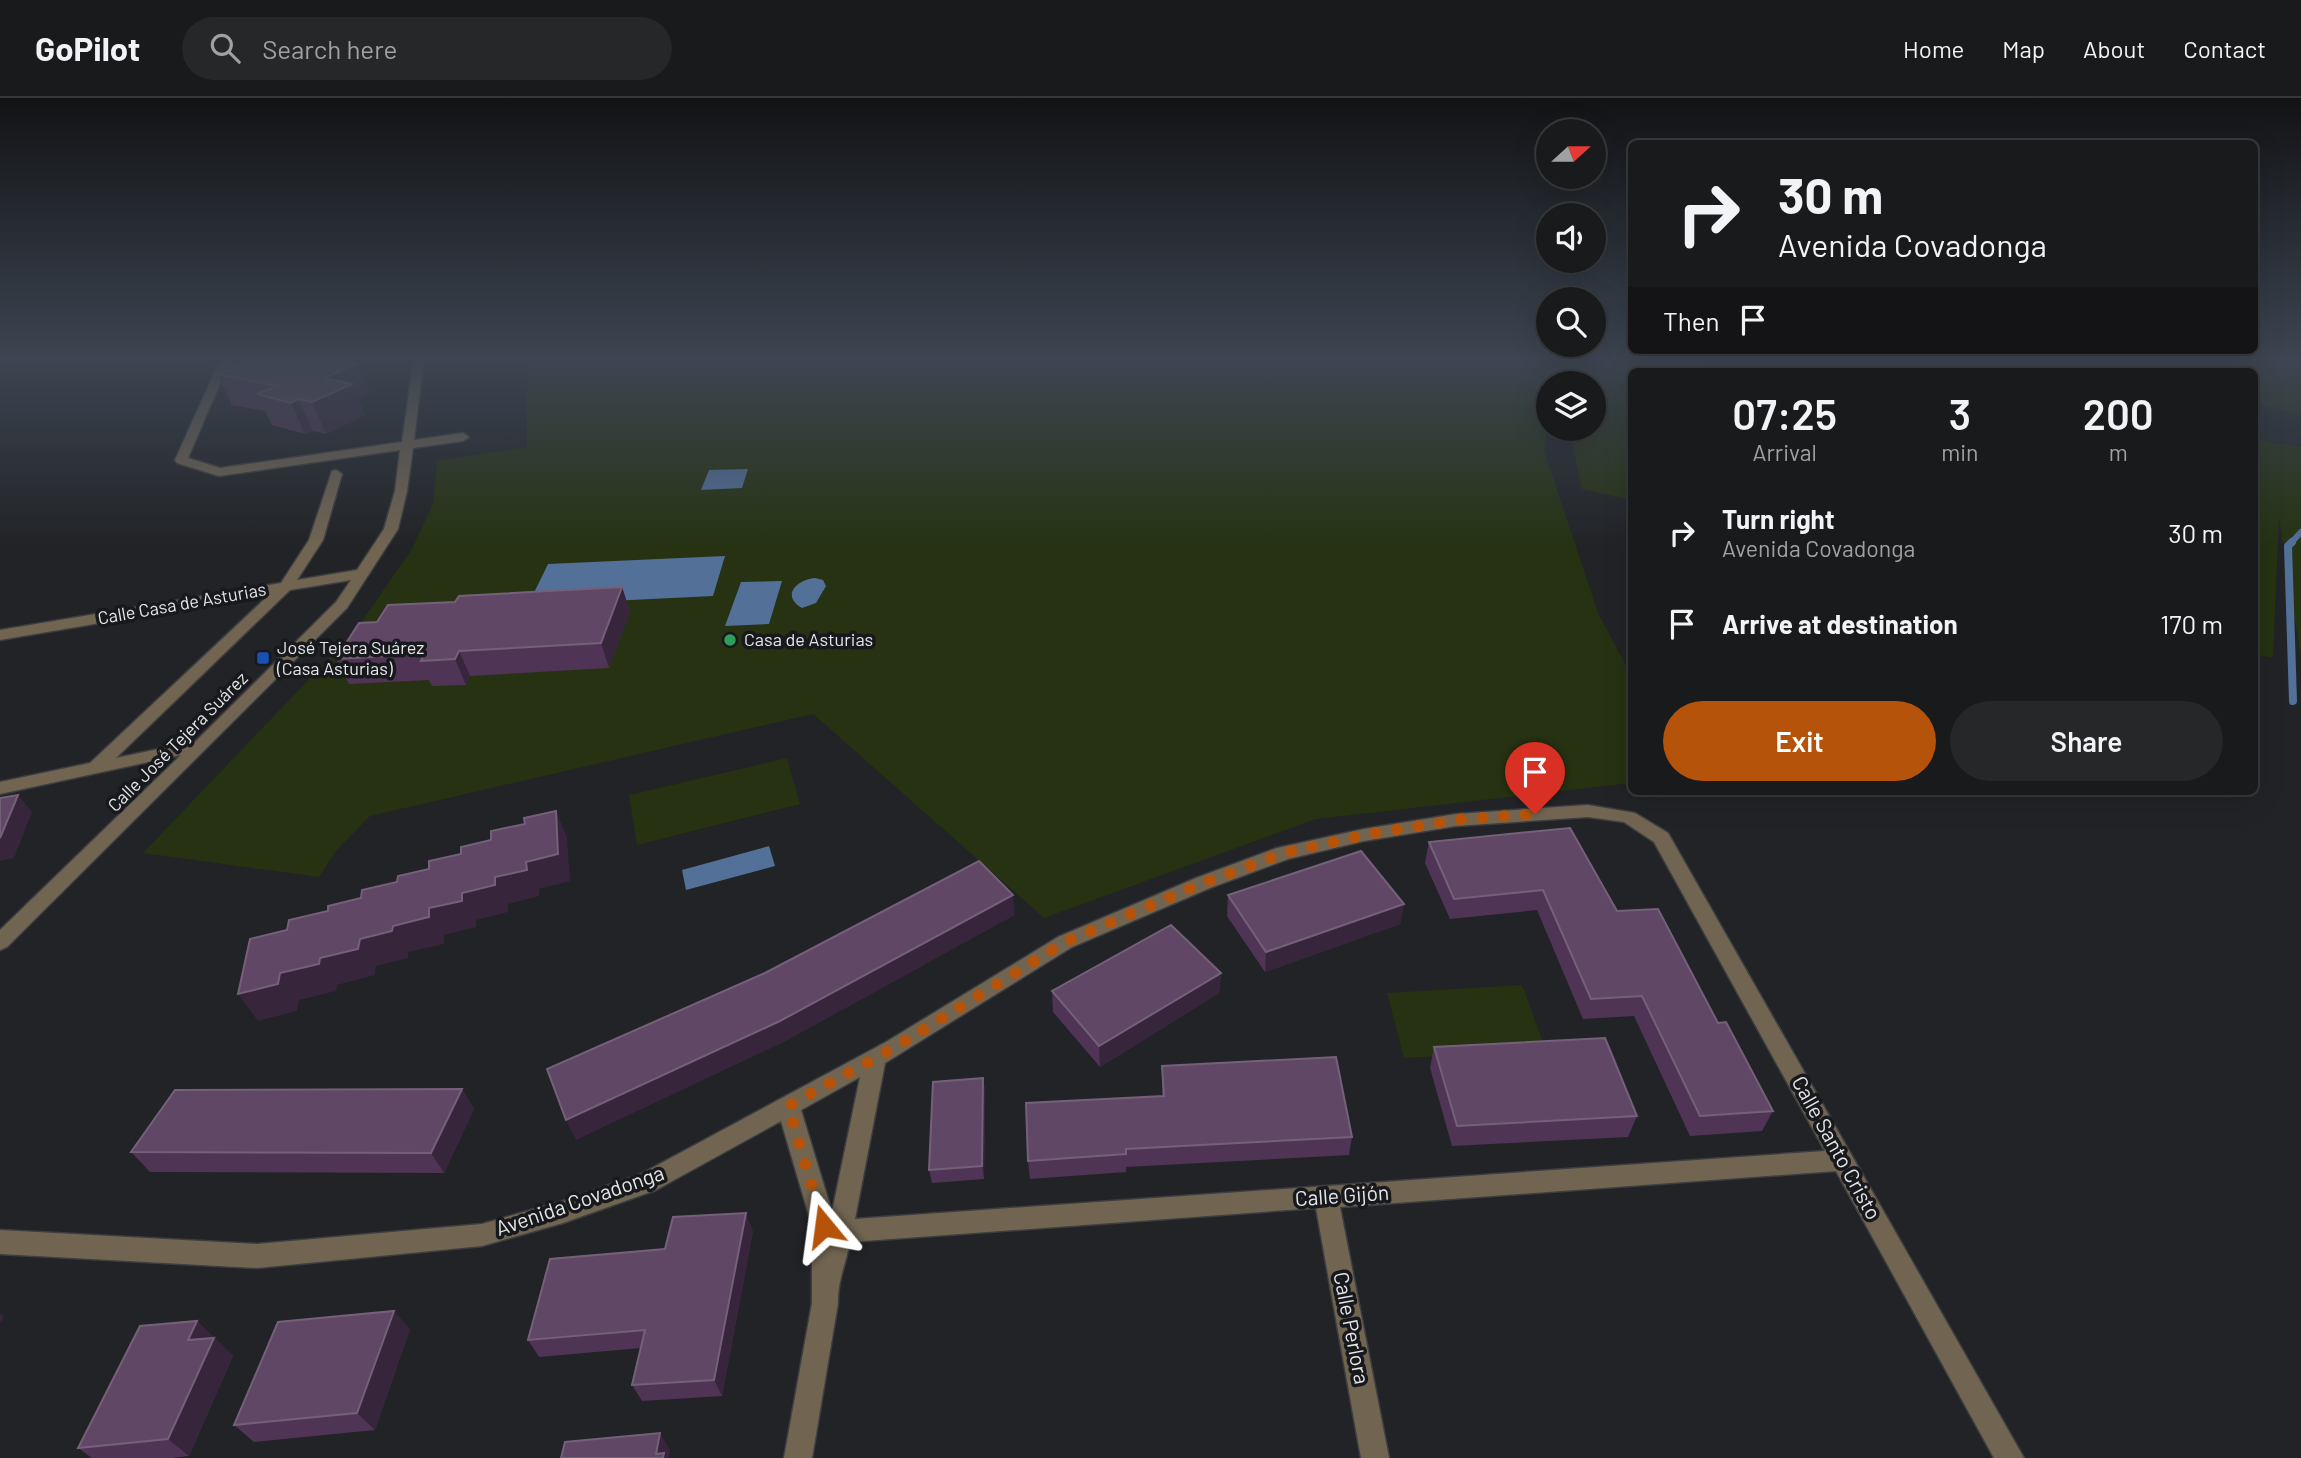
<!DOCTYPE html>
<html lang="en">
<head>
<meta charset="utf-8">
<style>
  body { margin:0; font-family:Barlow,sans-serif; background:#262729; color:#f1f3f6; height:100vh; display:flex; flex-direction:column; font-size:26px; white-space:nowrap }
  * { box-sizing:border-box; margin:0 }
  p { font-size:23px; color:#9fa1a3 }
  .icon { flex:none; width:38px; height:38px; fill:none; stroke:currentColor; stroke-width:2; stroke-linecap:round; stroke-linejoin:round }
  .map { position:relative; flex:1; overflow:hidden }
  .details { position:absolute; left:1628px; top:270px; width:630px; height:427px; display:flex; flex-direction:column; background:#191a1c; border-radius:10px; box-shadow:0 7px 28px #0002,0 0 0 2px #37383b }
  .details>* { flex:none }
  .hud { position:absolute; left:1628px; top:42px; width:630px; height:214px; border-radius:10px; box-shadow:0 7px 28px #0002,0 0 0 2px #37383b; background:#191a1c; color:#f1f3f6; overflow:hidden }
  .needle { width:46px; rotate:69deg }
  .tools { position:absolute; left:1536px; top:21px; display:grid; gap:14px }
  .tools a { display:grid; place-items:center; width:70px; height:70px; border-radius:50%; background:#191a1c; box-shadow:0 7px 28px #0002,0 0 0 2px #37383b; font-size:35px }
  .pin { position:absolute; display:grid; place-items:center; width:60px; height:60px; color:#fff; margin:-72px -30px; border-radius:50% 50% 50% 0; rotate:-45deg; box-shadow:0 0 7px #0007 }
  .pin .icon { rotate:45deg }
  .me { position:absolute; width:77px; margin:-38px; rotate:344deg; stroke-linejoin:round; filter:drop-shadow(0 0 5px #0008) }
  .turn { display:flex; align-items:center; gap:24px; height:147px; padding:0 35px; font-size:32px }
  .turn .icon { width:91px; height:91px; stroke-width:2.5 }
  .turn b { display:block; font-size:49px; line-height:60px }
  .then { display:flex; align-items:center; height:66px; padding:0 35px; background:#0003; gap:14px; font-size:26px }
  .eta { display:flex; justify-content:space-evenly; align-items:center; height:119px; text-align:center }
  .eta b { font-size:42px; font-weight:600; line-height:49px }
  .cta { display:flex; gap:14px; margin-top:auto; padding:14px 35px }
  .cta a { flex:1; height:80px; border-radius:42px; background:#b45309; color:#fff; font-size:28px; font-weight:600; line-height:80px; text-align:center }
  .cta a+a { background:#262729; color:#f1f3f6 }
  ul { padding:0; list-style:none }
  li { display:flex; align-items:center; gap:21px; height:91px; padding:0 35px }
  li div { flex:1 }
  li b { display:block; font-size:26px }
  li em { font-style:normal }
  header { display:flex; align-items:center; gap:42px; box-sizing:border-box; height:98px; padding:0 35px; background:#191a1c; border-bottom:2px solid #37383b }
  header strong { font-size:33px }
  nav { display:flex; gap:38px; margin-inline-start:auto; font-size:24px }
  .search { width:490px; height:63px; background:#262729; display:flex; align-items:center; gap:18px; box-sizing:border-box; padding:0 24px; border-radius:38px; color:#9fa1a3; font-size:26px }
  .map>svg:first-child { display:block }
  .green { fill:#263212 }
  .water { fill:#527098 }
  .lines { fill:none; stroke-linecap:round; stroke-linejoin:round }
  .stream-far1 { stroke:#527098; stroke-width:6 }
  .stream { stroke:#527098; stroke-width:8 }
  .minor-casing { stroke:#3c3e41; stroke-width:3 }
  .minor { fill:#716552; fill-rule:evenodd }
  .wall { fill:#503456 }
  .shaded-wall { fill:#37253c }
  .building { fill:#604766; stroke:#75607a; stroke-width:2 }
  .route { stroke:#b45309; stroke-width:12; stroke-dasharray:0 21.6 }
  .leisure-dot { fill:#2e9e5b; stroke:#18191d; stroke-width:2.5 }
  .transit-dot { fill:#1a4fb4; stroke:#18191d; stroke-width:2.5 }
  .labels { text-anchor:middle; stroke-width:7; stroke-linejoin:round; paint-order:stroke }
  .street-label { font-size:18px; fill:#e5e6e8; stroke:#18191d }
  .poi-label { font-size:18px; fill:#e5e6e8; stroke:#18191d; text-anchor:start }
  .near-street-label { font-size:21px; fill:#e5e6e8; stroke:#18191d }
</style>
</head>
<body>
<header>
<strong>GoPilot</strong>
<div class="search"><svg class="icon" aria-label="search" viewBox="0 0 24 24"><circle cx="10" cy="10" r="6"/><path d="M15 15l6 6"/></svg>Search here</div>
<nav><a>Home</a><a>Map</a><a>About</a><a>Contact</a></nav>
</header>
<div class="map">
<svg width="2301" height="1360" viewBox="0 0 2301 1360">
  <rect width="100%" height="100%" fill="#212326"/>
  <path class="green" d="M 527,260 L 1548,260 L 1554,275 L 1553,285 L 1549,285 L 1549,317 L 1544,352 L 1598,515 L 1631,577 L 1631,685 L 1316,721 L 1044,820 L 813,616 L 370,718 L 336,753 L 319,779 L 143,755 L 355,533 L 412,451 L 433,406 L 437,363 L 527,349 Z
    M 1567,260 L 1685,260 L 1773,273 L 1631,273 L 1631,402 L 1582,391 L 1569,331 L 1594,331 L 1594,285 L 1575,285 Z
    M 2237,260 L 2301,260 L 2301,317 L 2254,305 L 2254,273 L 2241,273 Z
    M 2254,342 L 2301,349 L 2301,560 L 2279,420 L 2273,560 L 2254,556 Z
    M 787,660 L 800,706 L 637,747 L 629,697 Z
    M 1522,887 L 1546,952 L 1404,960 L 1387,895 Z"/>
  <path class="water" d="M 748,371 L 742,390 L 701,392 L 709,372 Z
    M 725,458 L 713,498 L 528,507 L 548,466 Z
    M 815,480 L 823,482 L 826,488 L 816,505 L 802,510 C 781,498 796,482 815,480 Z
    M 782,483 L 769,526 L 725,528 L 741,484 Z
    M 769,748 L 775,768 L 686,792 L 682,772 Z"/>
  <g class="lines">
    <path class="stream-far1" d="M 2290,446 L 2301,434"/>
    <path class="stream" d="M 2292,444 L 2288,448 L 2293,603"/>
    <g class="minor-casing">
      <path id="minor" d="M 221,260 L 231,260 L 188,360 L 220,370 L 402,344 L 414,260 L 424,260 L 414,342 L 463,335 L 469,339 L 463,343 L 413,350 L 407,393 L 398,431 L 347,510 L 7,849 L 0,852 L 0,832 L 181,657 L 0,696 L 0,684 L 90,665 L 270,496 L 0,542 L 0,532 L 281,485 L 309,442 L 332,373 L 336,372 L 342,376 L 323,442 L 297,482 L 357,472 L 384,431 L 395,393 L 400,352 L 219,378 L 177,365 L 175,362 ZM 351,482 L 336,504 L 196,643 L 116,660 L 290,492 Z
        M 1588,707 L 1635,715 L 1668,735 L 2024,1360 L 1994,1360 L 1836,1073 L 1340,1109 L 1389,1360 L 1361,1360 L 1316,1110 L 850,1144 C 846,1165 837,1185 838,1205 L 812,1360 L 784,1360 L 812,1205 L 812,1128 L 781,1023 L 656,1092 L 563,1125 L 482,1148 L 257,1170 L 0,1156 L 0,1132 L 257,1146 L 482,1126 L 563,1103 L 641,1076 L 886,944 L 1058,839 L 1196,780 L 1277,750 L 1364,731 L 1456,716 ZM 1588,719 L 1624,724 L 1654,744 L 1825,1053 L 855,1121 L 885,965 L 1072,849 L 1210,790 L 1288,761 L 1364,743 L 1456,728 ZM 860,979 L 832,1114 L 801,1012 Z"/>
    </g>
    <use href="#minor" class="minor"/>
  </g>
  <path class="wall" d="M 225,260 L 375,260 L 358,267 L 370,296 L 358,301 L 365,317 L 326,336 L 313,333 L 305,336 L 272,327 L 265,313 L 232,307 L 217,276 L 230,270 Z
    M 622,489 L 630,514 L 609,570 L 470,578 L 466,587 L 432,588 L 429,582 L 349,586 L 336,561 L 377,524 L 455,504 Z
    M 1429,744 L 1617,813 L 1718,925 L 1773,1013 L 1762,1033 L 1690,1038 L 1634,918 L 1583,921 L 1537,812 L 1450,821 L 1425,765 Z
    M 1228,797 L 1404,806 L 1400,826 L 1265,874 L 1227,818 Z
    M 1221,875 L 1219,895 L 1100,969 L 1053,914 L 1052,893 Z
    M 1434,949 L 1637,1018 L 1628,1039 L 1452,1048 L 1430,970 Z
    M 1162,968 L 1352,1039 L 1349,1057 L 1126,1069 L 1126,1074 L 1030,1081 L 1028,1063 L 1162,998 Z
    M 983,980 L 985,993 L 984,1081 L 932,1085 L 929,1072 Z
    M 462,991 L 474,1011 L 444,1075 L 150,1074 L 131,1054 Z
    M 753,1133 L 722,1298 L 642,1303 L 632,1287 L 641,1250 L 539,1259 L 528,1242 Z
    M 197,1223 L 233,1258 L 189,1358 L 172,1360 L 92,1360 L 78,1350 Z
    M 410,1231 L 375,1332 L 254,1344 L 234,1327 Z"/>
  <path class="shaded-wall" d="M 310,260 L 375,260 L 358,267 L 370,296 L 358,301 L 365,317 L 326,336 L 312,304 Z
    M 298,301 L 313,333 L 305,336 L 291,305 Z
    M 622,489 L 630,514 L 609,570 L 601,545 Z
    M 459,553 L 470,578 L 466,587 L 455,561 Z
    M 18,697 L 32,714 L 14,760 L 0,763 L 0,740 Z
    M 556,713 L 567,739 L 570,783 L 539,791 L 539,798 L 508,806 L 508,814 L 476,822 L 476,829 L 444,837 L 444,846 L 408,854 L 408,860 L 376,868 L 375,877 L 337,887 L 336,893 L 299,902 L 297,913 L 258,923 L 238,896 L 280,875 L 320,860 L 393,828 L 526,764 Z
    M 1013,797 L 1015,817 L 786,943 L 576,1042 L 566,1022 Z
    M 1404,806 L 1400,826 L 1265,874 L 1266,854 Z
    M 1221,875 L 1219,895 L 1100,969 L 1099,948 Z
    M 983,980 L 985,993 L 984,1081 L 982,1068 Z
    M 462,991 L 474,1011 L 444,1075 L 431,1055 Z
    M 746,1115 L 753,1133 L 722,1298 L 714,1282 Z
    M 394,1213 L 410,1231 L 375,1332 L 357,1315 Z
    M 0,1215 L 4,1219 L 0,1225 Z
    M 197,1223 L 233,1258 L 189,1358 L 168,1341 L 188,1242 Z
    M 660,1335 L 670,1352 L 669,1360 L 658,1360 L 656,1356 Z"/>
  <path class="building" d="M 256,260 L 334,260 L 357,265 L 325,280 L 352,286 L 312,304 L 298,301 L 291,305 L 257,296 L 277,288 L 217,276 Z
    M 622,489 L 601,545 L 459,553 L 455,561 L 421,563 L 424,556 L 336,561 L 359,525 L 377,524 L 388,507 L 455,504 L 459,498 Z
    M 18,697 L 0,740 L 0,700 Z
    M 556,713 L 558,756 L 526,764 L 527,772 L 495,779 L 495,787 L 462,795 L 462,803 L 429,810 L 429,819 L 393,828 L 392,833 L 360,841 L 358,851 L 320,860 L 319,866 L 280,875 L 278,886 L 238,896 L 250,841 L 287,832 L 289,822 L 328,813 L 328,808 L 361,800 L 362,792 L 397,784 L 398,778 L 429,771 L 429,763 L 461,756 L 461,749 L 491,742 L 491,733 L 525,726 L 524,720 Z
    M 1570,730 L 1617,813 L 1658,811 L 1718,925 L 1726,924 L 1773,1013 L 1700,1018 L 1642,898 L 1591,901 L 1543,792 L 1454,801 L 1429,744 Z
    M 1361,753 L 1404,806 L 1266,854 L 1228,797 Z
    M 979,763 L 1013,797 L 780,923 L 566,1022 L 547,971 L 765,875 Z
    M 1171,827 L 1221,875 L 1099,948 L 1052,893 Z
    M 1605,940 L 1637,1018 L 1457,1028 L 1434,949 Z
    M 1336,959 L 1352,1039 L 1126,1051 L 1126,1056 L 1028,1063 L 1026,1005 L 1164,998 L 1162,968 Z
    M 983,980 L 982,1068 L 929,1072 L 933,984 Z
    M 462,991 L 431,1055 L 131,1054 L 175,992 Z
    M 746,1115 L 714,1282 L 632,1287 L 645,1232 L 528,1242 L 550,1161 L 665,1151 L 673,1119 Z
    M 394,1213 L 357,1315 L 234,1327 L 278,1224 Z
    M 197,1223 L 188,1242 L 214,1240 L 168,1341 L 78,1350 L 140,1228 Z
    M 660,1335 L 656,1356 L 664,1355 L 663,1360 L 561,1360 L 565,1344 Z"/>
  <linearGradient id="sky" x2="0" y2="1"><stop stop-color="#121315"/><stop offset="0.58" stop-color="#3d4552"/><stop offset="1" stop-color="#3d4552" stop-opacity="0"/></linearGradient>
  <rect width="2301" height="450" fill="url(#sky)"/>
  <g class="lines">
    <path class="route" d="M 824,1128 L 788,1008 L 894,950 L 1065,844 L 1203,785 L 1284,755 L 1364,737 L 1456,722 L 1535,716"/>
  </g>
  <circle class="leisure-dot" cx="730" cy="542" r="7"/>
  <rect class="transit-dot" x="256" y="553" width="14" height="14" rx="3.5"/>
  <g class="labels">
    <g class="street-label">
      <text transform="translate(182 506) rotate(-10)" y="6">Calle Casa de Asturias</text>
      <text transform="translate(178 644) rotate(-45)" y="6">Calle José Tejera Suárez</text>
    </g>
    <g class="poi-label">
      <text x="744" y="548">Casa de Asturias</text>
      <text x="277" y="556">José Tejera Suárez<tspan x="277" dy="21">(Casa Asturias)</tspan></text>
    </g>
    <g class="near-street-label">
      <text transform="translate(1836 1050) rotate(61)" y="7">Calle Santo Cristo</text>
      <text transform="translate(1342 1098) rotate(-4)" y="7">Calle Gijón</text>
      <text transform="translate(580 1103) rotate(-19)" y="7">Avenida Covadonga</text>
      <text transform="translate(1351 1230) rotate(79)" y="7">Calle Perlora</text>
    </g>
  </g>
</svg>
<div class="tools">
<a><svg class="needle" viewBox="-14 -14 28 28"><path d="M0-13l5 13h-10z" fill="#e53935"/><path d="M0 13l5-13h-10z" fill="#9fa1a3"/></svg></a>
<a><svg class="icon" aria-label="sound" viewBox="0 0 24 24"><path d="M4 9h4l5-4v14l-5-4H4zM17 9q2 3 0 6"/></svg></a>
<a><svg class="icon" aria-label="search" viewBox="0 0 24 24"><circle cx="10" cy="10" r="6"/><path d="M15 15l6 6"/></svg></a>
<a><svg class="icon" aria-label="layers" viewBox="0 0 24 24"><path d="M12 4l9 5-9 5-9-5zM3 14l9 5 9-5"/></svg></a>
</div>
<div class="pin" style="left:1535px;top:716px;background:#d93025"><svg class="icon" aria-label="arrive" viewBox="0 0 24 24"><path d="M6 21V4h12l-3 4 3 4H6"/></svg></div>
<svg class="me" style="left:824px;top:1128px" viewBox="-20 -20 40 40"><path d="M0-17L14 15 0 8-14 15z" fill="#b45309" stroke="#fff" stroke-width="4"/></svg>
<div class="hud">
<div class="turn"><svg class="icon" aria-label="right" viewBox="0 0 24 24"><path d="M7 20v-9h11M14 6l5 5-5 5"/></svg><div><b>30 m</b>Avenida Covadonga</div></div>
<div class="then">Then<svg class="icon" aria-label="arrive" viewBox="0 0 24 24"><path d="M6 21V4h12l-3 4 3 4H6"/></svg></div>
</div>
<section class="details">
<div class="eta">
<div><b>07:25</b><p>Arrival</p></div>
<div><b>3</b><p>min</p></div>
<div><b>200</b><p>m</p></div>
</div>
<ul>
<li><svg class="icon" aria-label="right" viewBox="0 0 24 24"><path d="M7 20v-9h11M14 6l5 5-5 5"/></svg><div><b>Turn right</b><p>Avenida Covadonga</p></div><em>30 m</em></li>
<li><svg class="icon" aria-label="arrive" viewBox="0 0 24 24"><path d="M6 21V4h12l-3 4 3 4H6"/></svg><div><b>Arrive at destination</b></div><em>170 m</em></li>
</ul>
<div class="cta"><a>Exit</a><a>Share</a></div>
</section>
</div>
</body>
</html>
